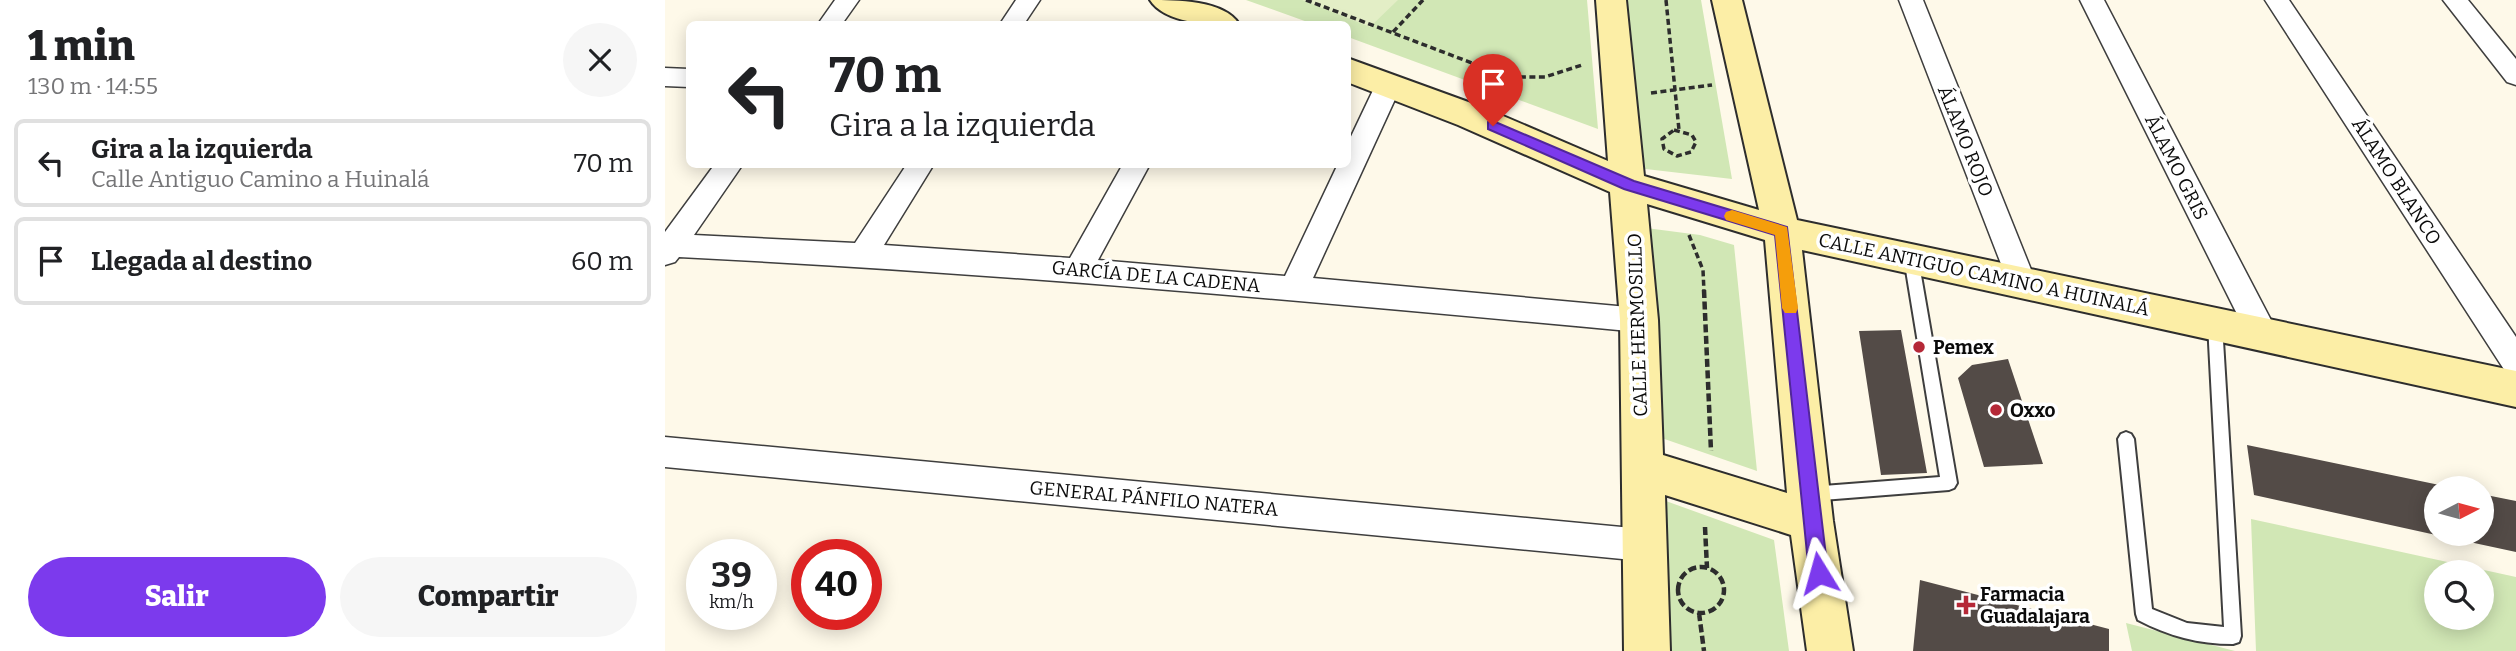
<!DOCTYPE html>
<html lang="es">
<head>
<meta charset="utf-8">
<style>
  body { margin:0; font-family:Bitter,serif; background:#f6f6f6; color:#202124; height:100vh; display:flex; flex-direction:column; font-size:26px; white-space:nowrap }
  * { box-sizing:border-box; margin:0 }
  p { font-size:23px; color:#757577 }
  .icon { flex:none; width:38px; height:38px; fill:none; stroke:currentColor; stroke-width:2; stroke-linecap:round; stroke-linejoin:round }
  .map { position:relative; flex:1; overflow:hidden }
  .drawer { display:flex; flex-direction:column; background:#fff; width:665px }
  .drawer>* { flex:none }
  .hud { position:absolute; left:21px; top:21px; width:665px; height:147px; border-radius:10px; box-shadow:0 4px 18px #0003; background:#fff; color:#202124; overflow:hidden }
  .needle { width:46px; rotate:84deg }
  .controls { position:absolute; left:1759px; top:476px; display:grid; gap:14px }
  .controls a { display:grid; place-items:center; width:70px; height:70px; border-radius:50%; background:#fff; box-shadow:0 4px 18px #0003; font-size:35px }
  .speed { position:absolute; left:21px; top:539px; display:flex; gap:14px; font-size:35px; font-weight:700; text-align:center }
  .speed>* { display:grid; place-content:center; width:91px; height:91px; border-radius:50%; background:#fff; box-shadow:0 4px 18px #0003; line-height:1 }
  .speed small { font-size:18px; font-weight:400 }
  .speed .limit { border:10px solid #d22; background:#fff; color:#111 }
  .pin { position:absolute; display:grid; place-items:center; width:60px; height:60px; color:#fff; margin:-72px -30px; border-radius:50% 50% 50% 0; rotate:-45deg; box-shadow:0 0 7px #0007 }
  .pin .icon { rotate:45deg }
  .me { position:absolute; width:77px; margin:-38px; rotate:352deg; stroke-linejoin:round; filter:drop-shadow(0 0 5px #0008) }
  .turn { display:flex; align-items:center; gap:24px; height:147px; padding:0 28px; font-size:32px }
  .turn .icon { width:91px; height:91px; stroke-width:2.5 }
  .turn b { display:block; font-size:49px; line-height:60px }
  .round { display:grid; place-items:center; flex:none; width:74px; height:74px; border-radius:37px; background:#f6f6f6 }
  .summary { display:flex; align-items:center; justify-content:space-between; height:119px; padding:0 28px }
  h1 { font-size:42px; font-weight:800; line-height:52px }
  .action { display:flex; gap:14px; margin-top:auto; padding:14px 28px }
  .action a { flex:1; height:80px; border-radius:42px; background:#7c3aed; color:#fff; font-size:28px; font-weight:800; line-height:80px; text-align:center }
  .action a+a { background:#f6f6f6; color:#202124 }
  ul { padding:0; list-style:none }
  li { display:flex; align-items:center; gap:21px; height:88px; margin:0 14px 10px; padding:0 14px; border:4px solid #e0e0e0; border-radius:10px }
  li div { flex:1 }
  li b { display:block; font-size:26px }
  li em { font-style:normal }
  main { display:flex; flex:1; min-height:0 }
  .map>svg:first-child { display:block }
  .green { fill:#d1e7b5; fill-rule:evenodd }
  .pitch { fill:#e3eec6 }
  .building { fill:#534b47 }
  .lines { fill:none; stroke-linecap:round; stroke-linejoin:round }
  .lane-casing { stroke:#3e3e3e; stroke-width:4 }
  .street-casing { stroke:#3e3e3e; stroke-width:3 }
  .secondary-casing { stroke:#2d2d2d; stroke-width:4 }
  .path-far1 { stroke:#2d2d2d; stroke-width:3.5; stroke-dasharray:6 3.5; stroke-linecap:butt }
  .path { stroke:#2d2d2d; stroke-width:4.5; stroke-dasharray:8 3.5; stroke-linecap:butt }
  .lane { fill:#fff; fill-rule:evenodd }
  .street { fill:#fff; fill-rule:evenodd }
  .secondary { fill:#fceea6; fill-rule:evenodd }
  .route { fill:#7c3aed; stroke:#51269a; stroke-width:2 }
  .slow { fill:#f59e0b }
  .poi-dot { fill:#b52837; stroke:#fff; stroke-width:2.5 }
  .labels { text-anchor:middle; stroke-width:7; stroke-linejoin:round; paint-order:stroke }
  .street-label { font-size:19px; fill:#0b0b0b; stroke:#fff }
  .poi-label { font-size:19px; font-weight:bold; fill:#0b0b0b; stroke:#fff; text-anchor:start }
</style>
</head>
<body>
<main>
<section class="drawer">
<div class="summary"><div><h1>1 min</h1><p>130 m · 14:55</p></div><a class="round"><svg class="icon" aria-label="close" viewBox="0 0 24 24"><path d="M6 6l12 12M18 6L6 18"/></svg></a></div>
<ul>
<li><svg class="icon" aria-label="left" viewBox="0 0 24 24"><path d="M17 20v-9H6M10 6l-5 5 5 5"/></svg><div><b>Gira a la izquierda</b><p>Calle Antiguo Camino a Huinalá</p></div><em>70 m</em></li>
<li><svg class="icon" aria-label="arrive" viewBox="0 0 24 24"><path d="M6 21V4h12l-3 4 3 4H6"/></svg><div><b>Llegada al destino</b></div><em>60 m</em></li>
</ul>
<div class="action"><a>Salir</a><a>Compartir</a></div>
</section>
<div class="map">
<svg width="1851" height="651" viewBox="0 0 1851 651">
  <rect width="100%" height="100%" fill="#fef9e9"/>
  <path class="green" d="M 581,0 L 922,0 L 933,129 L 683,37 L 682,24 L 648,24 Z
    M 954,0 L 1036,0 L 1067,179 L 972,168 Z
    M 981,228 L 1035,235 L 1069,245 L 1092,471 L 985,434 Z
    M 987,496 L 1109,540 L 1124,651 L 997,651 Z
    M 1586,519 L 1851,577 L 1851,651 L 1591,651 ZM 1816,572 L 1816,618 L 1771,618 L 1771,572 Z
    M 1461,623 L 1570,651 L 1467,651 Z"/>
  <path class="pitch" d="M 637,0 L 733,0 L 705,27 Z"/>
  <path class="building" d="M 1236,330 L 1262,473 L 1216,475 L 1194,331 Z
    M 1343,359 L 1378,464 L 1319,467 L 1293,378 L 1307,365 Z
    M 1582,445 L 1784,487 L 1771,488 L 1771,535 L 1589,495 Z
    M 1816,494 L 1851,501 L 1851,552 L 1772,535 L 1816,534 Z
    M 1255,580 L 1444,629 L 1444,651 L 1248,651 Z"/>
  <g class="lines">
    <g class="lane-casing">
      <path id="lane" d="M 1246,253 L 1253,258 L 1292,483 L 1289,488 L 1284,490 L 1145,501 L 1140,499 L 1137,494 L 1140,489 L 1145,487 L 1275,477 L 1239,258 Z
        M 1550,318 L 1555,320 L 1557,324 L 1576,636 L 1574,642 L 1568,644 C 1533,644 1504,636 1473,620 L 1471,614 L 1453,439 L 1456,434 L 1461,432 L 1466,434 L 1469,439 L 1487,609 L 1522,623 L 1559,627 L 1543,324 L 1545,320 Z"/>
    </g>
    <g class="street-casing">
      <path id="street" d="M 170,0 L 194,0 L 177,24 L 153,24 Z
        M 351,0 L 375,0 L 359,24 L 335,24 Z
        M 1234,0 L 1258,0 L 1371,282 L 1367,290 L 1357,294 L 1347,290 L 1343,282 Z
        M 1415,0 L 1439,0 L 1608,324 L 1612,333 L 1608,342 L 1597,346 L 1586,342 Z
        M 1600,0 L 1624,0 L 1851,337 L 1851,375 L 1840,371 Z
        M 1778,0 L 1803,0 L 1851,59 L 1851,85 L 1842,82 Z
        M 0,68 L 24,69 L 24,87 L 0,86 Z
        M 724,75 L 733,78 L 737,84 L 648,278 L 974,308 L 984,311 L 989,320 L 984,329 L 974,332 C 654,302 335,273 14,257 L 10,262 L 0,265 L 0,232 L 50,164 L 78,164 L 29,235 L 190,243 L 242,164 L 269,164 L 219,245 L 405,258 L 458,164 L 485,164 L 433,260 L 620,276 L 673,164 L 682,164 L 682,145 L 711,84 L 715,78 Z
        M 0,437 L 978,529 L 990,533 L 995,545 L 990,557 L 978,561 L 0,467 Z"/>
    </g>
    <g class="secondary-casing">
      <path id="secondary" d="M 485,0 C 511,0 559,0 574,24 C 550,26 500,24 485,0 Z
        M 931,0 L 961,0 L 979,176 L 1094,210 L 1047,0 L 1077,0 L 1132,220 L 1851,371 L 1851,407 L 1137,250 L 1168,521 L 1188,651 L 1142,651 L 1126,535 L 1000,495 L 1005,651 L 959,651 L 955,320 L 945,192 L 793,125 L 682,82 L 682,58 L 817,107 L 943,161 ZM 982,204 L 1100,240 L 1122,493 L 998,455 L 993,320 Z"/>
    </g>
    <path class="path-far1" d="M 641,0 L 844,77 L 880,77 L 917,65
      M 1001,0 L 1014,130
      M 728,32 L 758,0
      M 986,93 L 1047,85
      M 1009,130 L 1027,135 L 1031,142 L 1026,152 L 1012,156 L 999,149 L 997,139 Z
      M 1024,235 L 1038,270 L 1039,292"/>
    <path class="path" d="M 1039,290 L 1046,451
      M 1040,527 L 1042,568
      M1013 590a23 23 0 1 1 46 0a23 23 0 1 1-46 0Z
      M 1034,613 L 1039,651"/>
    <use href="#lane" class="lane"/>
    <use href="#street" class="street"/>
    <use href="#secondary" class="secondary"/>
  </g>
  <path class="route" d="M 828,121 L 969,181 L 1122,227 L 1163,573 L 1160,579 L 1154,582 L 1147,579 L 1144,573 L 1110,235 L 959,189 L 823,129 L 823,122 Z"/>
  <path class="slow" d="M 1067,210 L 1122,227 L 1133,308 L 1131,313 L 1120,313 L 1117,308 L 1110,235 L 1061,220 L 1059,216 L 1061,212 Z"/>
  <g class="poi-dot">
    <circle cx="1254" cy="347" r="7"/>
    <circle cx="1331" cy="410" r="7"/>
    <path d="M1297.5 594.5h7v7h7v7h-7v7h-7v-7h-7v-7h7z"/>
  </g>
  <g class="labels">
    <g class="street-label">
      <text transform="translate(1301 141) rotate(68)" y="7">ÁLAMO ROJO</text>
      <text transform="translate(1512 167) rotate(63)" y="7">ÁLAMO GRIS</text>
      <text transform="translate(1732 181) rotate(57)" y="7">ÁLAMO BLANCO</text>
      <text transform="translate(1319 274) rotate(12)" y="7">CALLE ANTIGUO CAMINO A HUINALÁ</text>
      <text transform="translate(491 276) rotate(5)" y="7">GARCÍA DE LA CADENA</text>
      <text transform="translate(972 325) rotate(-92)" y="7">CALLE HERMOSILLO</text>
      <text transform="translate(489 498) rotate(5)" y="7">GENERAL PÁNFILO NATERA</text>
    </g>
    <g class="poi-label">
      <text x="1268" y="354">Pemex</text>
      <text x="1345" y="417">Oxxo</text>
      <text x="1315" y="601">Farmacia<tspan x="1315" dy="22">Guadalajara</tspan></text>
    </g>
  </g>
</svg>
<div class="controls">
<a><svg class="needle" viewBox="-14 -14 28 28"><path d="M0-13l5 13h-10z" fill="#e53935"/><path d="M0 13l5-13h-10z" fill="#757577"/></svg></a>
<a><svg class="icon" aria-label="search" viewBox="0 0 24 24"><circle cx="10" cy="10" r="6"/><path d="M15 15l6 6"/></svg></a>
</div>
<div class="speed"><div>39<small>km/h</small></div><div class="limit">40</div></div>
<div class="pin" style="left:828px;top:126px;background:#d93025"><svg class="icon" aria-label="arrive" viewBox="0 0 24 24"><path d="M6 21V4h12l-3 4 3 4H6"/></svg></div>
<svg class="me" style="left:1154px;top:573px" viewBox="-20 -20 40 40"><path d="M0-17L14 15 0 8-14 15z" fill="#7c3aed" stroke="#fff" stroke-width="4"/></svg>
<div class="hud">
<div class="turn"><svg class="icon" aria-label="left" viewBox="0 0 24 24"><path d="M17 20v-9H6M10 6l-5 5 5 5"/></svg><div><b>70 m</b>Gira a la izquierda</div></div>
</div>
</div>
</main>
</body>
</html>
